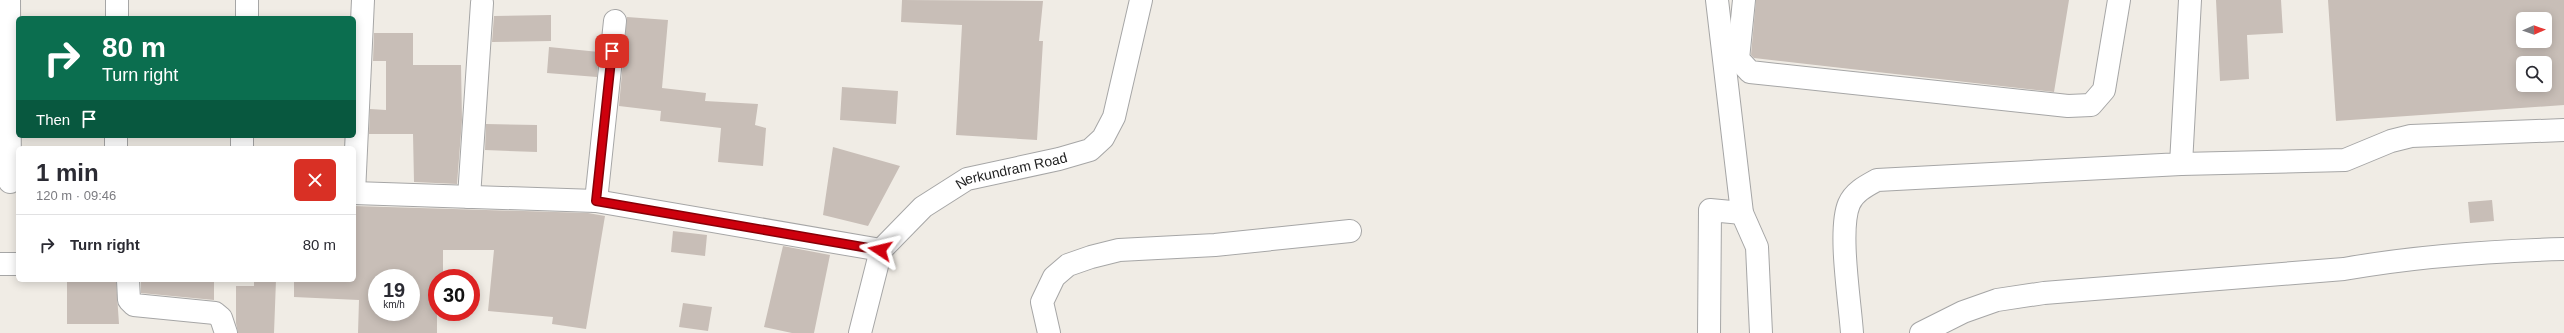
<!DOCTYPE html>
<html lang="en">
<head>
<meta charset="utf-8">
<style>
  body { margin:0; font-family:Arial,sans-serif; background:#f7f7f7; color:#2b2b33; height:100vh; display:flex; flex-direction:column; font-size:15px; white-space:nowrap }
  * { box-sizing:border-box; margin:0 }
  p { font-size:13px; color:#7c7c81 }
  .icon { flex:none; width:22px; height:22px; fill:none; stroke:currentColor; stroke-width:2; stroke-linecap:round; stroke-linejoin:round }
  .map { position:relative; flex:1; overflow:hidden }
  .details { position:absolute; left:16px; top:146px; width:340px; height:136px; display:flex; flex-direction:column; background:#fff; border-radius:6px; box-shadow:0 2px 10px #0003 }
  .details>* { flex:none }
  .hud { position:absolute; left:16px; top:16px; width:340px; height:122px; border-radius:6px; box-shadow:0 2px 10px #0003; background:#0b6e4f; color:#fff; overflow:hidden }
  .needle { width:26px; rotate:88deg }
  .buttons { position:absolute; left:2516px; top:12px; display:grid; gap:8px }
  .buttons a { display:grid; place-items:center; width:36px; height:36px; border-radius:6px; background:#fff; box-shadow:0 2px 10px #0003; font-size:20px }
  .speed { position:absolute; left:368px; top:269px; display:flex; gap:8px; font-size:20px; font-weight:700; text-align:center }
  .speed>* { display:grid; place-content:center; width:52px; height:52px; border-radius:50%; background:#fff; box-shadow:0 2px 10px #0003; line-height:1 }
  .speed small { font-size:10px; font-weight:400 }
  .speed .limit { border:6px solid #d22; background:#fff; color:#111 }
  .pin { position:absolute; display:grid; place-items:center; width:34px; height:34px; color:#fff; margin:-17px; border-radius:8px; box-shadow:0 2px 6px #0006 }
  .me { position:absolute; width:44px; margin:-22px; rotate:280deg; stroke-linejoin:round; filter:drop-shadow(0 0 3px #0008) }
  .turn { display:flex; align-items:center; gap:14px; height:84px; padding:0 20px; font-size:18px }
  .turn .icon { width:52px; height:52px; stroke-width:2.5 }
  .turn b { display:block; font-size:28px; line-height:34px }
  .then { display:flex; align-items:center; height:38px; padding:0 20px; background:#0003; gap:8px; font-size:15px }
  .round { display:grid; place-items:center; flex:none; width:42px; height:42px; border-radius:6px; background:#f7f7f7 }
  .summary { display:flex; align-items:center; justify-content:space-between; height:68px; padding:0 20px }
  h1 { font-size:24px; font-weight:800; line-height:30px }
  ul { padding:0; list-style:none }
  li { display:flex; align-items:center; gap:12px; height:60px; padding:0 20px; border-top:1px solid #e1e1e2 }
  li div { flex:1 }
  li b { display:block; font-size:15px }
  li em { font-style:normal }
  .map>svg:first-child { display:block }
  .building { fill:#c8beb7; fill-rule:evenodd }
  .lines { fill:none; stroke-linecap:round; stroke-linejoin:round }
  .minor-casing { stroke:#a6a6a6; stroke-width:24 }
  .minor { stroke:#fff; stroke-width:22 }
  .route-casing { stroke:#860008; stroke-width:10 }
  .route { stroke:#ce000d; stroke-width:7 }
  .labels { text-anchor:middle; stroke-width:4; stroke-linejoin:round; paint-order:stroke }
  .street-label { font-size:14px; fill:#1f1f1f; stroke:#fff }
</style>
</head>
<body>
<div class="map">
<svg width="2564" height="333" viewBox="0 0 2564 333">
  <rect width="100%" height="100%" fill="#f0ece5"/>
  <path class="building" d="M 902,0 L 1043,1 L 1039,41 L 1043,41 L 1037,140 L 956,135 L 962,25 L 901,22 Z
    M 1756,0 L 2069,0 L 2054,92 L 1754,58 L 1751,55 Z
    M 2216,0 L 2281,0 L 2283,33 L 2247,35 L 2249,79 L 2220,81 Z
    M 2328,0 L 2564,0 L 2564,105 L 2336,121 ZM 2523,19 L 2545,19 L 2545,41 L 2523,41 ZM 2523,63 L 2545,63 L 2545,85 L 2523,85 Z
    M 551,15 L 551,41 L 492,42 L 494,16 Z
    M 627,17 L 668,20 L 662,88 L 706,93 L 705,101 L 758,104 L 755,125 L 766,128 L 763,166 L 718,162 L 721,128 L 660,121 L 661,111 L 619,106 Z
    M 374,33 L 413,33 L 413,65 L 461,65 L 462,120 L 457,184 L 414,182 L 413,134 L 369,134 L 370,109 L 386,110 L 386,61 L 373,61 Z
    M 549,47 L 599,52 L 597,77 L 547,73 Z
    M 842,87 L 898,91 L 896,124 L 840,120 Z
    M 486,124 L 537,125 L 537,152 L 485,150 Z
    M 833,147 L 900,166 L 868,226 L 823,215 Z
    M 2492,200 L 2494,221 L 2470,223 L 2468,202 Z
    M 354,206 L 588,213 L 605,216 L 586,329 L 552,324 L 553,317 L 488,311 L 494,250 L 443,250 L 443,278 L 437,278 L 437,333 L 358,333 L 359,300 L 294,297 L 294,280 L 354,280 ZM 377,278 L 411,278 L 411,312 L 377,312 Z
    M 673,231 L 707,235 L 705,256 L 671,252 Z
    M 783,246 L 830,255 L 814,333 L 792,333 L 764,327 Z
    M 67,280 L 116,280 L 119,324 L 67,324 Z
    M 141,280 L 214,280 L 214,300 L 141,293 Z
    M 254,280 L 276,280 L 274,333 L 238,333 L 236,323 L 236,286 L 254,286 Z
    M 683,303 L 712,307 L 708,331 L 679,327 Z"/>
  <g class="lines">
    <g class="minor-casing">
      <g id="minor">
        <path d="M 9,0 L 10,182"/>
        <path d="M 1717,0 L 1742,213 L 1757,247 L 1761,333"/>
        <path d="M 1744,0 L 1738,59 L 1750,72 L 2068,106 L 2091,105 L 2104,90 L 2119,0"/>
        <path d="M 117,18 L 117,0"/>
        <path d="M 247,18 L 247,0"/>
        <path d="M 116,148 L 116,136"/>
        <path d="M 242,148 L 242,136"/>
        <path d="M 2181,164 L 2345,160 L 2391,141 L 2411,136 L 2564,130"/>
        <path d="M 354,193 L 596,201 L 881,250"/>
        <path d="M 354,193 L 363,0"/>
        <path d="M 469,197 L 482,3"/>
        <path d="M 596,201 L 615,21"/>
        <path d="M 0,264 L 18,264"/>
        <path d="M 128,280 L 129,300 L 134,305 L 215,313 L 221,318 L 226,333"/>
        <path id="s1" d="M 860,333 L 881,250 L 923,207 L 967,179 L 1059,159 L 1090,150 L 1103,138 L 1114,117 L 1141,0"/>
        <path d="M 1049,333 L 1042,302 L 1054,277 L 1068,265 L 1091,257 L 1119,250 L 1215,245 L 1350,231"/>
        <path d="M 1709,333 L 1710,210 L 1742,213"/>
        <path d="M 1852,333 C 1850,302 1838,230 1849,204 C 1854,192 1866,186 1877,180 L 2181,164 L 2190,0"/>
        <path d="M 1921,333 L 1963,312 L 1997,300 L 2044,293 L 2344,269 C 2417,256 2490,251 2564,249"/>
      </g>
    </g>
    <use href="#minor" class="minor"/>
  </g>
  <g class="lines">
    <g class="route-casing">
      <path id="route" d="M 612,51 L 596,201 L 880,250"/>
    </g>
    <use href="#route" class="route"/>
  </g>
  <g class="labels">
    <g class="street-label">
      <text dy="5" stroke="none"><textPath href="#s1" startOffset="243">Nerkundram Road</textPath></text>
    </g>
  </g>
</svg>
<div class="buttons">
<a><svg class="needle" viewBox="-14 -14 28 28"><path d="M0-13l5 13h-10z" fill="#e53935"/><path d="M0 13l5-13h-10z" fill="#7c7c81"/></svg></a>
<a><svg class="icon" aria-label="search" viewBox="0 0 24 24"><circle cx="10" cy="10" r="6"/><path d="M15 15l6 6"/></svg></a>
</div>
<div class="speed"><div>19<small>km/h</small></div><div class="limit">30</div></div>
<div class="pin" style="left:612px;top:51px;background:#d93025"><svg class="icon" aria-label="arrive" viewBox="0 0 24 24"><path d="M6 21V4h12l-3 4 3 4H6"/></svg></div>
<svg class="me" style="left:880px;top:250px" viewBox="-20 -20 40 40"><path d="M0-17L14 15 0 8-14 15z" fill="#ce000d" stroke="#fff" stroke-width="4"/></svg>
<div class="hud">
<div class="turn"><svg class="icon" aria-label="right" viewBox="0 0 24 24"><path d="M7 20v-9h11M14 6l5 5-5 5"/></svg><div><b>80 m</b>Turn right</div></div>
<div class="then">Then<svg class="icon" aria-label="arrive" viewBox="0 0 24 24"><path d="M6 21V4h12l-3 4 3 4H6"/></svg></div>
</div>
<section class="details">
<div class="summary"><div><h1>1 min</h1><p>120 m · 09:46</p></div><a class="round" style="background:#d93025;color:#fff"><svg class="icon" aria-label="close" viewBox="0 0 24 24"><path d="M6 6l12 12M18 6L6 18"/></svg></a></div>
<ul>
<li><svg class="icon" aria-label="right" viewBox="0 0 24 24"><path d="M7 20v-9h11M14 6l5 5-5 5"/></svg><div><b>Turn right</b></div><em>80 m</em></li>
</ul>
</section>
</div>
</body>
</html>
